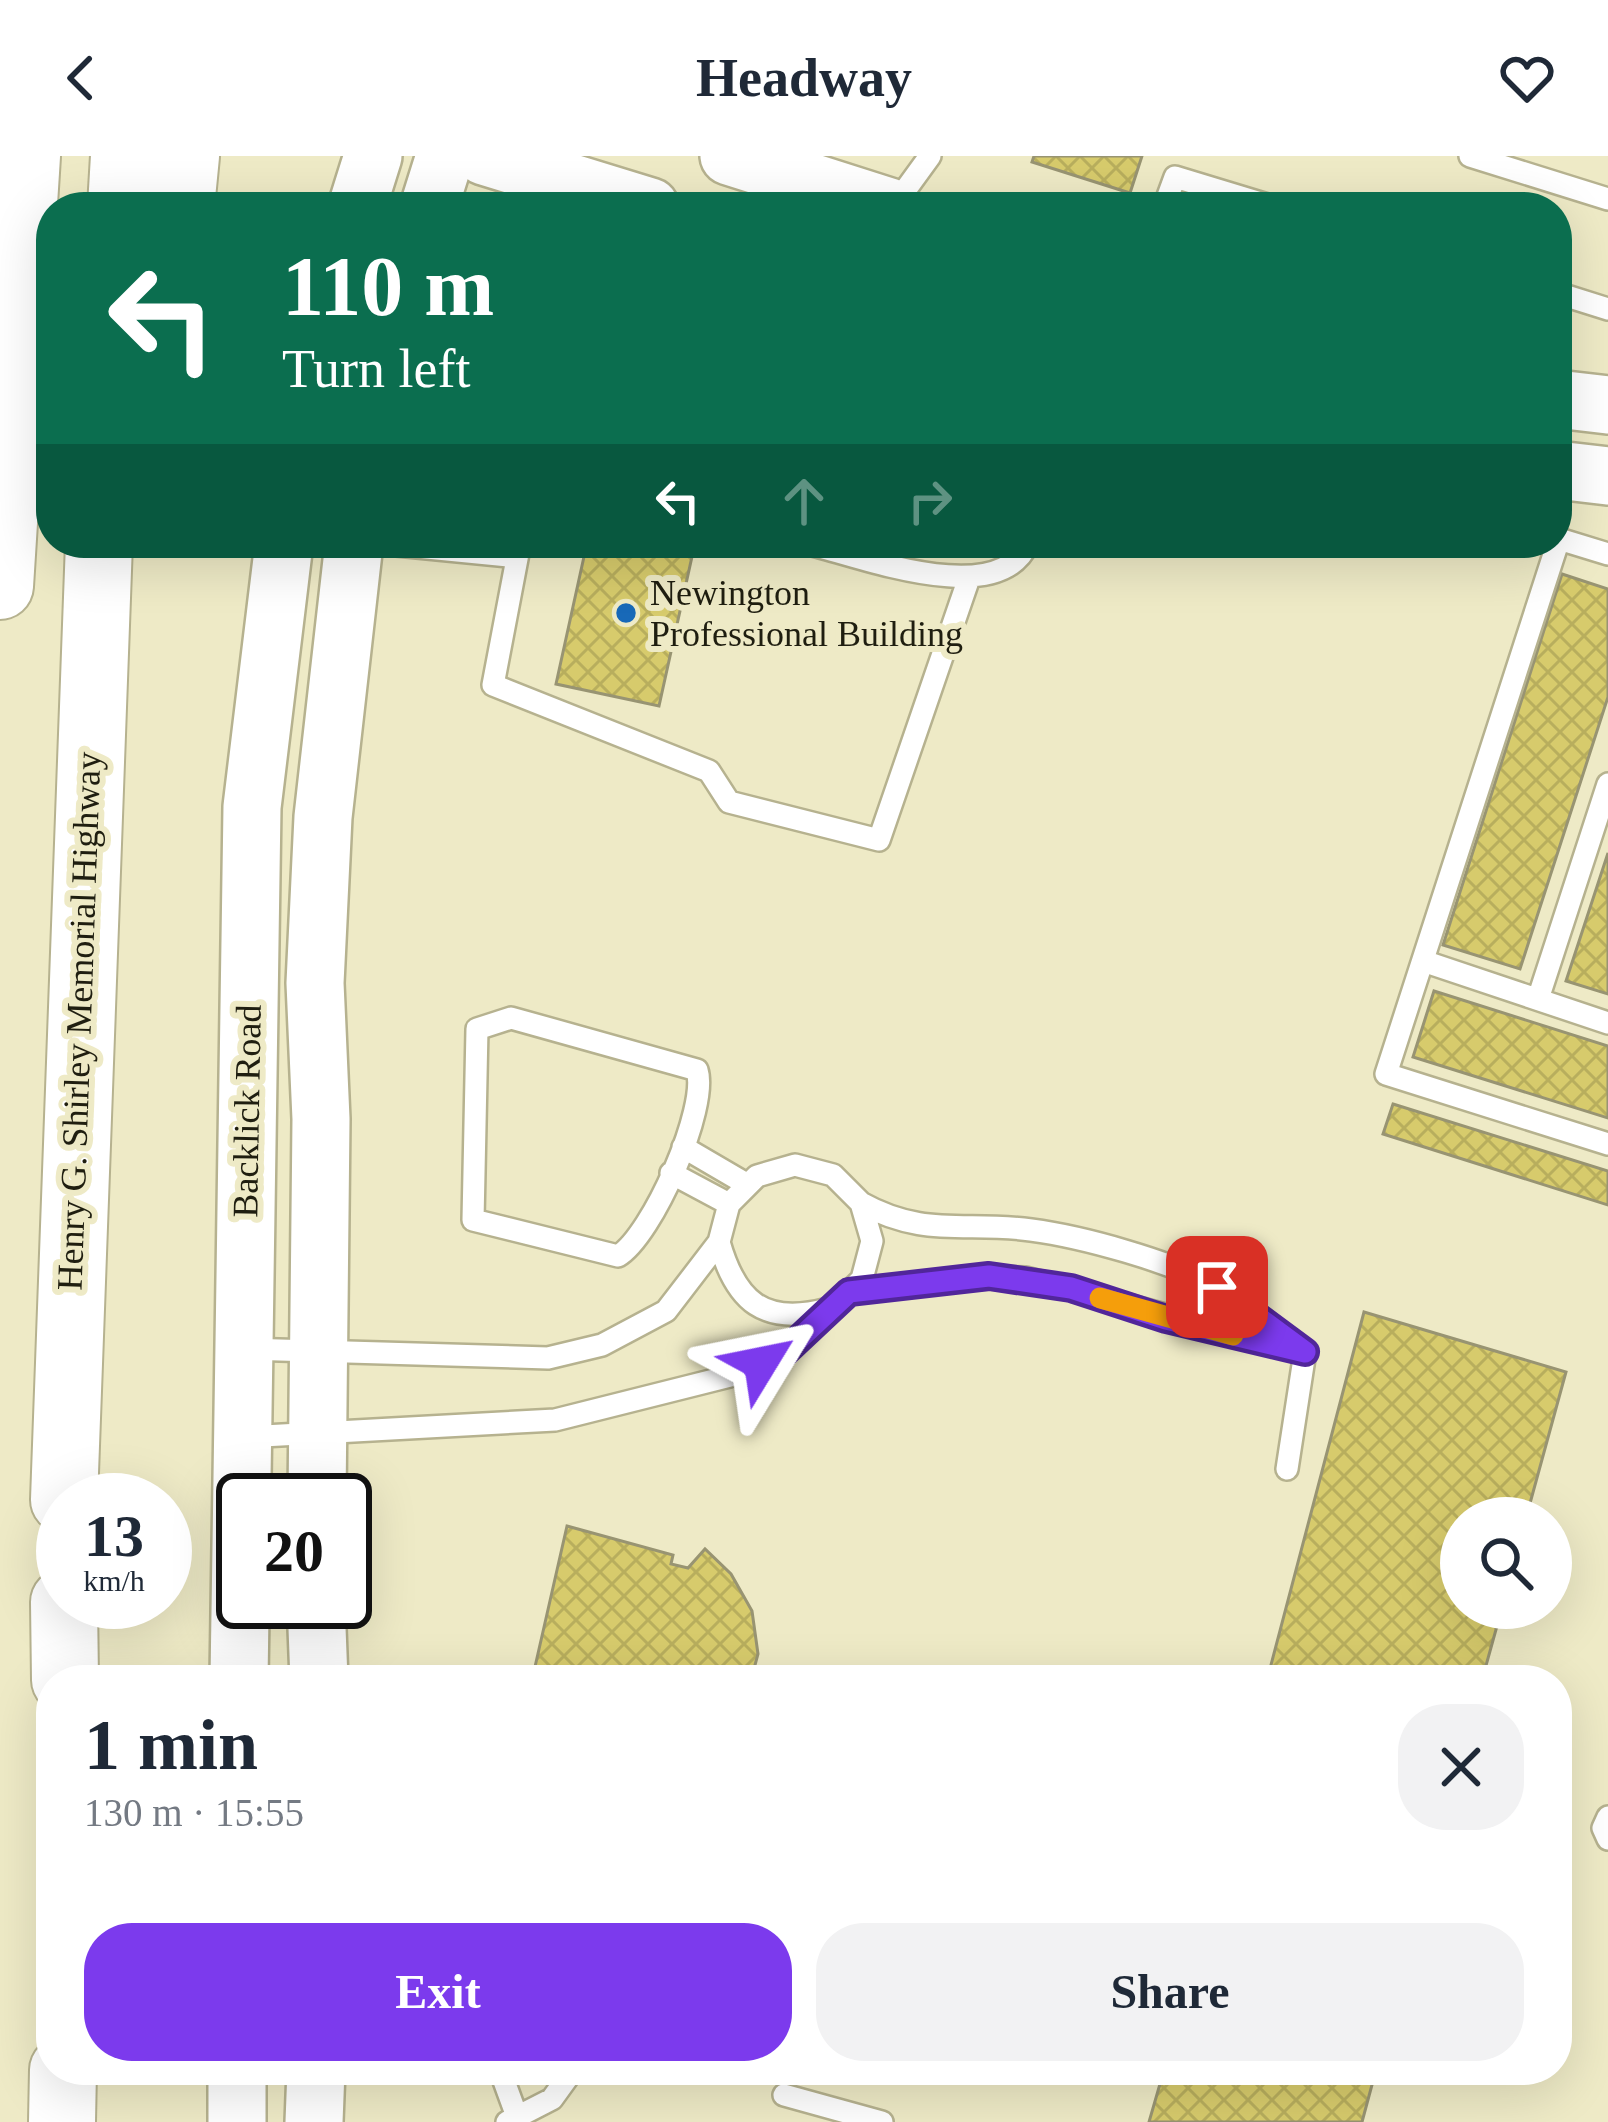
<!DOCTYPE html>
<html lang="en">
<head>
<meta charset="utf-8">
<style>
  body { margin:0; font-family:Georgia,serif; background:#f2f2f3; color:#1f2937; height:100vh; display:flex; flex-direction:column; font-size:45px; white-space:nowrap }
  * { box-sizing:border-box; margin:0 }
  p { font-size:39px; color:#747a83 }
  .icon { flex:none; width:66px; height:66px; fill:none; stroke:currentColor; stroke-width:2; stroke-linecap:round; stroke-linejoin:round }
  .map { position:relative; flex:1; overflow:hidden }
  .panel { position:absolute; left:36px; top:1509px; width:1536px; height:420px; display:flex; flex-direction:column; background:#fff; border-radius:48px; box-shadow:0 12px 48px #0002 }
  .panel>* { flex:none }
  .banner { position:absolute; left:36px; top:36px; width:1536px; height:366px; border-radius:48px; box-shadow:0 12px 48px #0002; background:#0b6e4f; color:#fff; overflow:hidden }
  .controls { position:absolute; left:1440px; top:1341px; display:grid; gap:24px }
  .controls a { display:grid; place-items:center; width:132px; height:132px; border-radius:50%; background:#fff; box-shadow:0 12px 48px #0002; font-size:60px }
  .speed { position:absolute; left:36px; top:1317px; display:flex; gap:24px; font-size:60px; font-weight:700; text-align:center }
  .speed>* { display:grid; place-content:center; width:156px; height:156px; border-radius:50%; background:#fff; box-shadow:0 12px 48px #0002; line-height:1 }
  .speed small { font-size:30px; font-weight:400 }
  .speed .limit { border:6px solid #111; border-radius:18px; background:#fff; color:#111 }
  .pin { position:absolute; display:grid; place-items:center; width:102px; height:102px; color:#fff; margin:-51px; border-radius:24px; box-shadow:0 6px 18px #0006 }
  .me { position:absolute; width:132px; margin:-66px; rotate:55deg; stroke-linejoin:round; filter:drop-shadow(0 0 9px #0008) }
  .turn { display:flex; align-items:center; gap:42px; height:252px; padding:0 48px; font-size:54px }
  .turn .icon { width:156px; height:156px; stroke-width:2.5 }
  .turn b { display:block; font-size:84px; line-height:102px }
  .lanes { display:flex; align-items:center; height:114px; padding:0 48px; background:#0003; justify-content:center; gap:60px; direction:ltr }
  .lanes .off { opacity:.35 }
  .round { display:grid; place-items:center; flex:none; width:126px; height:126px; border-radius:48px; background:#f2f2f3 }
  .head { display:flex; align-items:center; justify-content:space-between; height:204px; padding:0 48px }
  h1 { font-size:72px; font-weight:600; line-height:90px }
  .action { display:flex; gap:24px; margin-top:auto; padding:24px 48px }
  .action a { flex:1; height:138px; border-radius:48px; background:#7c3aed; color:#fff; font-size:48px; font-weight:600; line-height:138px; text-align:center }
  .action a+a { background:#f2f2f3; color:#1f2937 }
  header { display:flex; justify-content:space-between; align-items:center; height:156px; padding:0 48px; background:#fff; font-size:54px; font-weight:600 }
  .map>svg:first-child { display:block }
  .building { fill:url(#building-cross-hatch); stroke:#989472; stroke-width:3 }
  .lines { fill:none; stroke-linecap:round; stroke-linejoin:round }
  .service-casing { stroke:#b6b28f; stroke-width:26 }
  .secondary-casing { stroke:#b6b28f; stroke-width:62 }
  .motorway-casing { stroke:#b6b28f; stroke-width:70 }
  .service { stroke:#fff; stroke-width:21 }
  .secondary { stroke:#fff; stroke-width:57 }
  .motorway { stroke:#fff; stroke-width:66 }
  .route-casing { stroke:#51269a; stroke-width:30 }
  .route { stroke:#7c3aed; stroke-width:21 }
  .slow { stroke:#f59e0b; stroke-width:21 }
  .poi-dot { fill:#1869b8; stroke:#eeeac6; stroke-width:4.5 }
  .labels { text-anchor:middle; stroke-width:12; stroke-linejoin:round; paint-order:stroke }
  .poi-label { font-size:36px; fill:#1f1e10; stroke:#eeeac6; text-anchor:start }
  .street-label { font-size:36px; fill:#1f1e10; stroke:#eeeac6 }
</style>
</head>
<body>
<header><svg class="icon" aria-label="back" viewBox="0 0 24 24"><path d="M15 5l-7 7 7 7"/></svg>Headway<svg class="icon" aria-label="heart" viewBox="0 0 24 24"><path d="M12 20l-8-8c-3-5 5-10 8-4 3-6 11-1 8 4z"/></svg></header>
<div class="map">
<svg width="1608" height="1966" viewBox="0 0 1608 1966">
  <defs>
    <pattern id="building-cross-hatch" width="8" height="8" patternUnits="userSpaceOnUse" patternTransform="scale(3)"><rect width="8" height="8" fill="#d7cb6c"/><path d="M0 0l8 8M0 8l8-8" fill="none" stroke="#b8ae5d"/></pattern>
  </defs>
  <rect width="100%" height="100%" fill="#eeeac6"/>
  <path class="building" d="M 1034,0 L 1142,0 L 1130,37 L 1032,6 Z
    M 587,387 L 695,387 L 659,550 L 556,528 Z
    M 1562,418 L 1608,433 L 1608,541 L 1520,813 L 1443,789 Z
    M 1608,697 L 1608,838 L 1566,825 Z
    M 1434,835 L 1608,890 L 1608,962 L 1413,901 Z
    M 1393,948 L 1608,1015 L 1608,1049 L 1383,978 Z
    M 1364,1156 L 1566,1216 L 1526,1362 L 1461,1362 L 1461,1452 L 1502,1452 L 1482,1524 L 1267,1524 Z
    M 567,1370 L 673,1399 L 671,1408 L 688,1412 L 705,1393 L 731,1418 L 752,1455 L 758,1498 L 751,1524 L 532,1524 Z
    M 1164,1914 L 1376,1914 L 1362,1966 L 1149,1966 Z"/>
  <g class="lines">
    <g class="service-casing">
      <path id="service" d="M 1470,0 L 1608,43
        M 893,51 L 930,0
        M 1164,51 L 1175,21 L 1274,51
        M 1557,137 L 1608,153
        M 376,387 L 517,401
        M 520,387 L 493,529 L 709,615 L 729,646 L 879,684 L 969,422
        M 805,387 C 860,400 999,455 1028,387
        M 1608,398 L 1559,383 L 1386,918 L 1608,988
        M 1423,805 L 1608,867
        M 1538,843 L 1608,628
        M 511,862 L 697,914 C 709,951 652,1080 618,1100 L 473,1064 L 477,873 Z
        M 683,991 L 748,1029
        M 671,1017 L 729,1048
        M 861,1047 C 924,1082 966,1065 1031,1074 C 1084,1081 1169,1105 1216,1130 C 1248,1148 1277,1175 1305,1196
        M 719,1086 C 736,1146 764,1170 828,1153
        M 849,1136 L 989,1121 L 1026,1122 L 1293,1193
        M 245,1281 L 555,1264 L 738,1218 L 785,1196 L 834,1151 L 862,1123 L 872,1085 L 861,1047 L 833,1019 L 795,1009 L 757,1020 L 729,1048 L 719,1086 L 666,1155 L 602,1189 L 548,1202 L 246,1193
        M 1287,1313 L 1305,1196
        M 1608,1661 L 1603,1672 L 1608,1683
        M 500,1914 L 519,1966
        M 784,1939 L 882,1966
        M 507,1966 L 552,1943 L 573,1914"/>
    </g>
    <g class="secondary-casing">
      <path id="secondary" d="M 484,0 L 650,51
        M 729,0 L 889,51
        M 357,51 L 373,0
        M 429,51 L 445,0
        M 1557,243 L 1608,249
        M 1557,314 L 1608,320
        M 317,1344 L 321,963 L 315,827 L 323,661 L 354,387
        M 316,1446 L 319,1524
        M 239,1524 L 252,651 L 284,387
        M 237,1966 L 237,1914
        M 314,1966 L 316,1914"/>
    </g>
    <g class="motorway-casing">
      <path id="motorway" d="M 121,51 L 124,0
        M 181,51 L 186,0
        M 0,430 L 27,0
        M 64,1344 L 99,387
        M 64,1446 L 65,1524
        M 62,1966 L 63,1914"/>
    </g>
    <use href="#service" class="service"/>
    <use href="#secondary" class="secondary"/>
    <use href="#motorway" class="motorway"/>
  </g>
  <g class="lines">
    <g class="route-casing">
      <path id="route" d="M 761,1207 L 785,1196 L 849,1136 L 989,1120 L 1071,1132 L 1166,1163 L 1305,1196 L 1217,1131"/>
    </g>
    <use href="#route" class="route"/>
    <path class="slow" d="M 1100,1142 L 1233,1179"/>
  </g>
  <circle class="poi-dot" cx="626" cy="457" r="12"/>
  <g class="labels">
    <g class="poi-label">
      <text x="650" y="449">Newington<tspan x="650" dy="41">Professional Building</tspan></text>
    </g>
    <g class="street-label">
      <text transform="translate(78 865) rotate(-88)" y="13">Henry G. Shirley Memorial Highway</text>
      <text transform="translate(246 955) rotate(-89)" y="13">Backlick Road</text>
    </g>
  </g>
</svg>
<div class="controls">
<a><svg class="icon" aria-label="search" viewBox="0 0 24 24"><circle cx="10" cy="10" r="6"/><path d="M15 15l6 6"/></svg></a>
</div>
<div class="speed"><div>13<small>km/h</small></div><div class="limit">20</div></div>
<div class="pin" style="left:1217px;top:1131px;background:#d93025"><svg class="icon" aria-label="arrive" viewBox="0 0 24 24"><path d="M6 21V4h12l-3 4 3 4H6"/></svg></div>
<svg class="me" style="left:761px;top:1207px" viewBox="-20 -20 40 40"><path d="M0-17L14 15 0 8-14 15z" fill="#7c3aed" stroke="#fff" stroke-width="4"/></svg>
<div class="banner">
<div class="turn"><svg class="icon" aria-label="left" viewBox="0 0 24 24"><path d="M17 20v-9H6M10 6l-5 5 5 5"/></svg><div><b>110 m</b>Turn left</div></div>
<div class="lanes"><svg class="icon" aria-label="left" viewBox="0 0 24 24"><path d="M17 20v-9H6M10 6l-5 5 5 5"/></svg><svg class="icon off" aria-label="ahead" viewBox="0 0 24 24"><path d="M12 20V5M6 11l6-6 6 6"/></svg><svg class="icon off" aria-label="right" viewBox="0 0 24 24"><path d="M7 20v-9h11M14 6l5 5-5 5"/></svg></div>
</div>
<section class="panel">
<div class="head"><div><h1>1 min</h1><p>130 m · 15:55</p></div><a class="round"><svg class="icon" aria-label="close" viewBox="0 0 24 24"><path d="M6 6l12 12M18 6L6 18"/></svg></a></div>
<div class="action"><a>Exit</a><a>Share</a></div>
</section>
</div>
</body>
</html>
